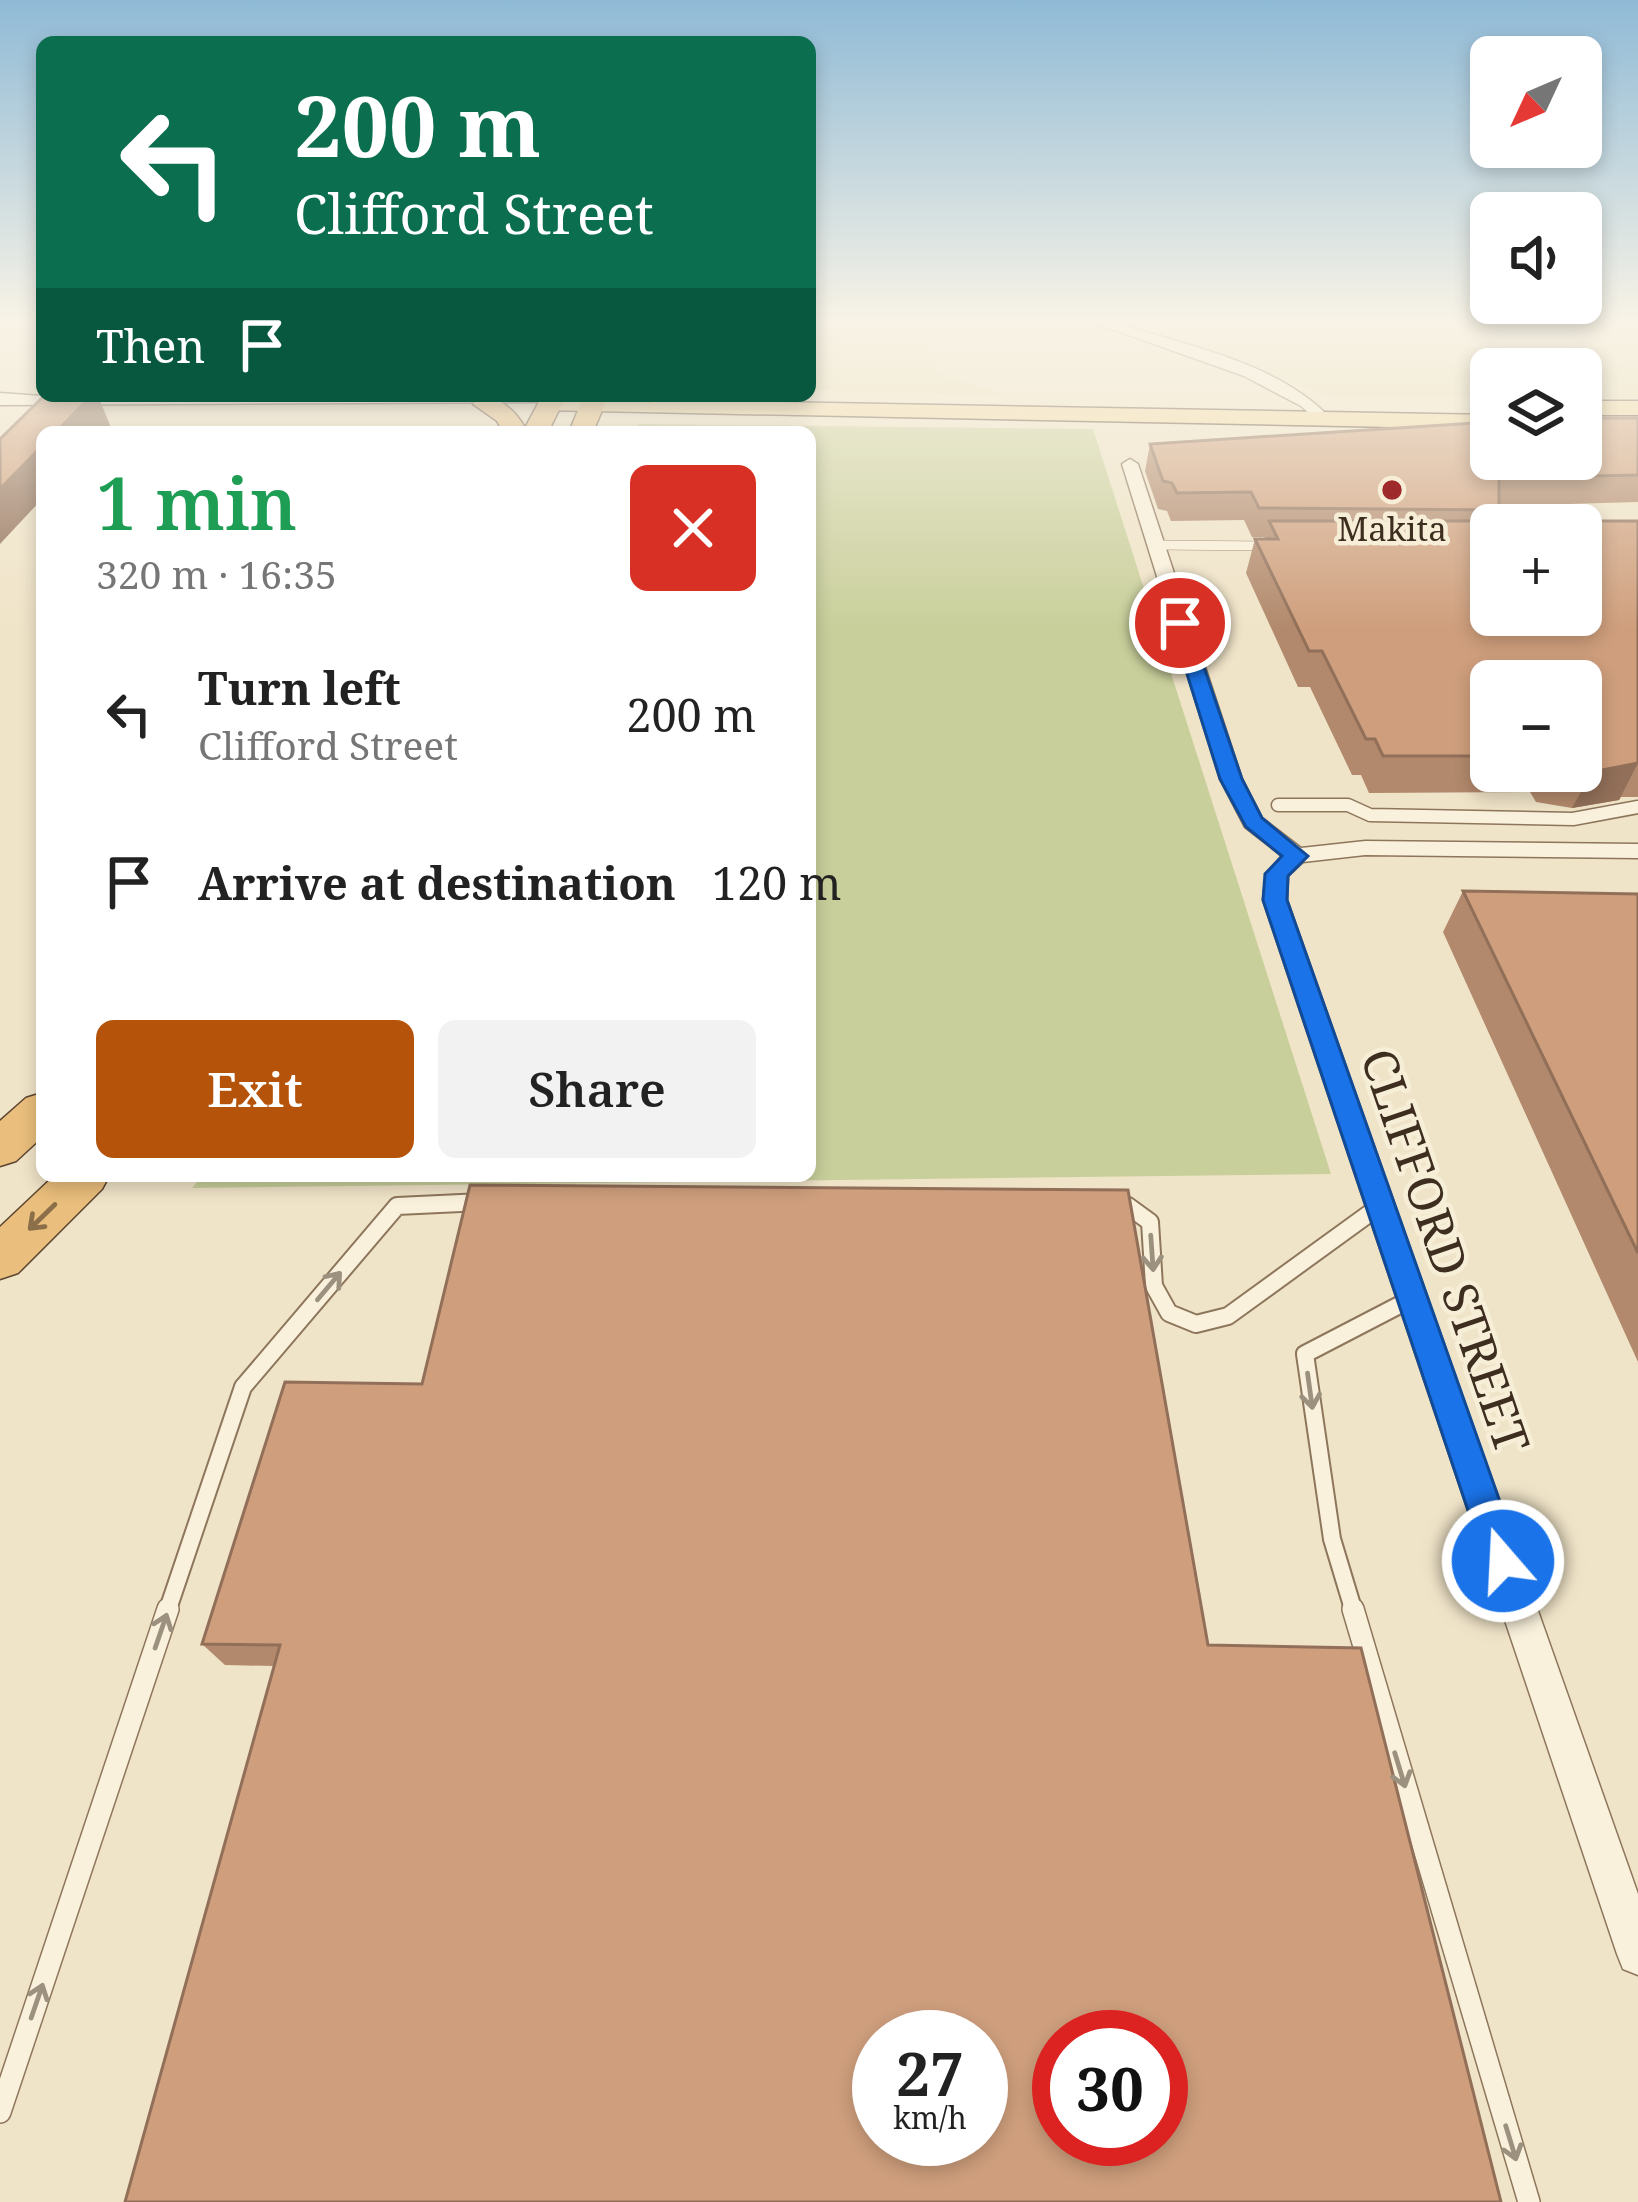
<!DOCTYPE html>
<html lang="en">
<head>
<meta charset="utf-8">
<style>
  body { margin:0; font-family:"Noto Serif",serif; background:#f2f2f2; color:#222; height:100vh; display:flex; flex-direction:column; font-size:45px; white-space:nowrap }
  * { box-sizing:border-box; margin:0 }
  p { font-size:39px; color:#767676 }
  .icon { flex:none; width:66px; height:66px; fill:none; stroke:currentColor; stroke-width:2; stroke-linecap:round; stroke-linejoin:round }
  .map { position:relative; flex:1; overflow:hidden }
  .side { position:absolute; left:36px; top:426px; width:780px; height:756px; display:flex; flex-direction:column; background:#fff; border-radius:18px; box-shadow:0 6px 18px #0003 }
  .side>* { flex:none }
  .banner { position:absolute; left:36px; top:36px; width:780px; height:366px; border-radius:18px; box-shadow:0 6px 18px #0003; background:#0b6e4f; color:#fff; overflow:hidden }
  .needle { width:78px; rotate:226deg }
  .buttons { position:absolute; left:1470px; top:36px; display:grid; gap:24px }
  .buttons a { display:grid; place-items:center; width:132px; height:132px; border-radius:18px; background:#fff; box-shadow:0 6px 18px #0003; font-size:60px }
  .speed { position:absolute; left:852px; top:2010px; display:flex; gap:24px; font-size:60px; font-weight:700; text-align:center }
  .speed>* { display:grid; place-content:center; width:156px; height:156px; border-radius:50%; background:#fff; box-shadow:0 6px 18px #0003; line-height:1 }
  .speed small { font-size:30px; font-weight:400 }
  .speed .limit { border:18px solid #d22; background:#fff; color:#111 }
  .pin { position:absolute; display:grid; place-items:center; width:102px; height:102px; color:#fff; margin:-51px; border:6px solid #fff; border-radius:50%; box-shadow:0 3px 12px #0007 }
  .me { position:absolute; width:132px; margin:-66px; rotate:341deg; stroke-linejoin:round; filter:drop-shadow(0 0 9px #0008) }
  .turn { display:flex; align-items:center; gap:42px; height:252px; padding:0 60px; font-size:54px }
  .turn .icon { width:156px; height:156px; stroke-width:2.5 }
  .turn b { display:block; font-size:84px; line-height:102px }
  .then { display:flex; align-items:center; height:114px; padding:0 60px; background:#0003; gap:24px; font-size:45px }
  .round { display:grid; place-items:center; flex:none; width:126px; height:126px; border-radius:18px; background:#f2f2f2 }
  .headline { display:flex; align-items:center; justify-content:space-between; height:204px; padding:0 60px }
  h1 { font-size:72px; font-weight:600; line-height:90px; color:#1e9e55 }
  .button { display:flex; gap:24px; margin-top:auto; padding:24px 60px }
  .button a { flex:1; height:138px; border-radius:18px; background:#b45309; color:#fff; font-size:48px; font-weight:600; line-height:138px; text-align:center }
  .button a+a { background:#f2f2f2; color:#222 }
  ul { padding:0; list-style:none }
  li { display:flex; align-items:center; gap:36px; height:168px; padding:0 60px }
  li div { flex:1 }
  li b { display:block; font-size:45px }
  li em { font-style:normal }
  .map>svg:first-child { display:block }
  .farmland { fill:#e6deb5 }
  .green { fill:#c9cf9b }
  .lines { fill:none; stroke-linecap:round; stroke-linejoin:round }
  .service-far3-casing { stroke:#8d765c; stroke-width:10 }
  .service-far2-casing { stroke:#8d765c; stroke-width:15 }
  .service-far1-casing { stroke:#8d765c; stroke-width:20 }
  .service-casing { stroke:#8d765c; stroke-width:24 }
  .minor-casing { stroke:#8d765c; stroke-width:3 }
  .secondary-casing { stroke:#6f573f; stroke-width:3 }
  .primary-casing { stroke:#5b4430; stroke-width:3 }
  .trunk-casing { stroke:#5b4430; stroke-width:3 }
  .service-far3 { stroke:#faf1dc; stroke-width:9 }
  .service-far2 { stroke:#faf1dc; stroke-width:12 }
  .service-far1 { stroke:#faf1dc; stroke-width:16 }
  .service { stroke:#faf1dc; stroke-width:21 }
  .minor { fill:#faf1dc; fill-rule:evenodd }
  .secondary { fill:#faf1dc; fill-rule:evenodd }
  .primary { fill:#f3d9a0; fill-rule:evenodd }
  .trunk { fill:#eabe7c; fill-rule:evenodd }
  .wall { fill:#b2896c; fill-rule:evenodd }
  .shaded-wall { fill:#916f58 }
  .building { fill:#cf9f7d; stroke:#916f58; stroke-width:3; fill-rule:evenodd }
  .oneway { stroke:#8b6f49 }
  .oneway2 { stroke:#9c907e }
  .route { fill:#1a73e8; stroke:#114b97; stroke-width:3 }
  .poi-dot { fill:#9e2a2b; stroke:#f7eed8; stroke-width:4.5 }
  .labels { text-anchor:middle; stroke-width:9; stroke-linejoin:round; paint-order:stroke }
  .far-poi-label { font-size:33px; fill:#3d2e20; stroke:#f7eed8 }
  .near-street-label { font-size:48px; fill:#3d2e20; stroke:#f7eed8 }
</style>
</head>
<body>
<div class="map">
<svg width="1638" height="2202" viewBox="0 0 1638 2202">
  <rect width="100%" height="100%" fill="#f0e4c8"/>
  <path class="farmland" d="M 810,319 L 917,319 L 937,373 L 1006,396 L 810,390 Z
    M 1119,319 L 1638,319 L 1638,398 L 1581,398 L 1581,369 L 1491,369 L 1491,397 L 1332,397 Z"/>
  <path class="green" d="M 638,424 L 1093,429 L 1331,1174 L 192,1188 L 202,1176 L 810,1176 L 810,432 L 635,432 Z"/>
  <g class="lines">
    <g class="service-far3-casing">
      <path id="service-far3" d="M 1155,545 L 1270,546"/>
    </g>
    <g class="service-far2-casing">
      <path id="service-far2" d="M 1278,805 L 1348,805 L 1370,815 L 1573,819 L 1638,807"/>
    </g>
    <g class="service-far1-casing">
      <path id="service-far1" d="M 1116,1205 L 1128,1206 L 1150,1222 L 1154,1286 L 1169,1313 L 1196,1324 L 1228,1316 L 1381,1205
        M 167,1612 L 243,1387 L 397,1206 L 482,1202
        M 1354,1612 L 1332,1539 L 1305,1354 L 1413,1298"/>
    </g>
    <g class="service-casing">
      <path id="service" d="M 1353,1609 L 1529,2202
        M 0,2112 L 168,1609"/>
    </g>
    <g class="minor-casing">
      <path id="minor" d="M 1084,319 L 1104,319 C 1178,344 1277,360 1332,420 L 1320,423 L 1301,406 L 1244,376 Z
        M 1130,459 L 1138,464 L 1242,779 L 1262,818 L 1301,848 L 1365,841 L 1638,844 L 1638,858 L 1365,855 L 1303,862 L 1288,876 L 1287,900 L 1638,1894 L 1638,1975 L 1623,1969 L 1617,1954 L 1263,900 L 1266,874 L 1282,856 L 1245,827 L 1220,779 L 1122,464 Z"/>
    </g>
    <g class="secondary-casing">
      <path id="secondary" d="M 0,393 L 42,396 L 547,396 L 537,402 L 0,405 Z"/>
    </g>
    <g class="primary-casing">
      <path id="primary" d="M 552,398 L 1491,415 L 1491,429 L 544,410 L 541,405 Z
        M 1581,401 L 1638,401 L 1638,415 L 1581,415 Z"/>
    </g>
    <g class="trunk-casing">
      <path id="trunk" d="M 542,396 L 566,396 L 548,432 L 503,432 L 497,421 L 473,404 L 477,399 C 498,394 516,411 525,428 Z
        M 584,396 L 608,396 L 593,432 L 569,432 Z
        M 637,396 L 661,396 L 662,397 L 650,404 Z
        M 42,1093 L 42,1137 L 16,1161 L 0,1166 L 0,1121 L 26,1098 Z
        M 54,1176 L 109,1176 L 102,1189 L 18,1273 L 0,1279 L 0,1227 Z"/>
    </g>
    <use href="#service-far3" class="service-far3"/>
    <use href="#service-far2" class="service-far2"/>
    <use href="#service-far1" class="service-far1"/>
    <use href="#service" class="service"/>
    <use href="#minor" class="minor"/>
    <use href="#secondary" class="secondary"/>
    <use href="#primary" class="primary"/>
    <use href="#trunk" class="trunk"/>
  </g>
  <path class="wall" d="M 1593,418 L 1638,418 L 1638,502 L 1499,506 L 1495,521 L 1638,521 L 1638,797 L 1621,797 L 1619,800 L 1572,808 L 1536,802 L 1530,792 L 1369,793 L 1361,775 L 1352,775 L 1310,687 L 1298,687 L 1246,573 L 1255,539 L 1264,539 L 1265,537 L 1252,537 L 1244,520 L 1171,521 L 1167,511 L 1158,509 L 1145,471 L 1150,444 ZM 1491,681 L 1581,681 L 1581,771 L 1491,771 Z
    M 1463,891 L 1638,894 L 1638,1362 L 1443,932 Z
    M 1128,1190 L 274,1666 L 225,1665 L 202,1644 L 422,1384 Z"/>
  <path class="shaded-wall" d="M 91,396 L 98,396 L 110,425 L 104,432 L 56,432 Z
    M 42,446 L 42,499 L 0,544 L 0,489 Z
    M 1638,763 L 1619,800 L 1572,808 L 1592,772 Z"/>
  <path class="building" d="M 44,396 L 91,396 L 56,432 L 42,432 L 42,446 L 0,489 L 0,439 Z
    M 1581,413 L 1585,413 L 1593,418 L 1638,418 L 1638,475 L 1499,478 L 1499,510 L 1259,508 L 1251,492 L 1177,493 L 1172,483 L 1163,481 L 1150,444 L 1475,423 L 1491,419 L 1491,459 L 1581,459 Z
    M 1269,521 L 1638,521 L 1638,763 L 1592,772 L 1581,770 L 1581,681 L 1491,681 L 1491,756 L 1383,756 L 1375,739 L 1366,739 L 1322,651 L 1309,651 L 1255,539 L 1278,539 ZM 1491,525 L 1581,525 L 1581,615 L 1491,615 Z
    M 1463,891 L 1638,894 L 1638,1253 Z
    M 470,1185 L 1128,1190 L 1208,1645 L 1361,1648 L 1501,2202 L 125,2202 L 280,1645 L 202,1644 L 285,1382 L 422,1384 ZM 879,2037 L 981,2037 L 981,2139 L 879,2139 ZM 1059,2037 L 1161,2037 L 1161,2139 L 1059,2139 Z"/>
  <defs><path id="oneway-shaft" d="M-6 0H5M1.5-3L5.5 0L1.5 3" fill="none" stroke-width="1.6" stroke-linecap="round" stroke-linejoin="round" transform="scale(3)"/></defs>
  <use class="oneway" href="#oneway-shaft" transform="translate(42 1217) rotate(136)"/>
  <g class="oneway2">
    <use href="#oneway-shaft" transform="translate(1152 1253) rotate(86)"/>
    <use href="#oneway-shaft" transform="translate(329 1286) rotate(-50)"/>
    <use href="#oneway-shaft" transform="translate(1310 1391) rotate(82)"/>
    <use href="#oneway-shaft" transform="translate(161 1631) rotate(-71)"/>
    <use href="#oneway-shaft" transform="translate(1400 1770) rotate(73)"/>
    <use href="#oneway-shaft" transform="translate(37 2001) rotate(-71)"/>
    <use href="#oneway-shaft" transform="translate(1511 2143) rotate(73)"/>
  </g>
  <linearGradient id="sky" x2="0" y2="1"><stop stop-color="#8fbad6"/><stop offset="0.51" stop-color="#f8f3e6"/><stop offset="1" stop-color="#f8f3e6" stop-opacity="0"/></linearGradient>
  <rect width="1638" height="628" fill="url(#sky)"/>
  <path class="route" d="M 1180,618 L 1189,623 L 1242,779 L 1262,818 L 1308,856 L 1288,876 L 1287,900 L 1521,1561 L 1516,1573 L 1503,1579 L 1490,1573 L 1485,1561 L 1263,900 L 1265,874 L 1282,856 L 1246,827 L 1220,779 L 1171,623 Z"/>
  <circle class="poi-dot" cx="1392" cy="490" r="12"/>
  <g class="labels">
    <g class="far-poi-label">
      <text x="1392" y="541">Makita</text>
    </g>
    <g class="near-street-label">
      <text transform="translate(1445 1251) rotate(71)" y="17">CLIFFORD STREET</text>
    </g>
  </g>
</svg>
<div class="buttons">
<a><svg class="needle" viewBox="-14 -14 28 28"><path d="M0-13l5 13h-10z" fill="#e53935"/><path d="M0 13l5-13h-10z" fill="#767676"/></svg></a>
<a><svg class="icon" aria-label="sound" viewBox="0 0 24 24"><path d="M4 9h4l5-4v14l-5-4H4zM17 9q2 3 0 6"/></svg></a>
<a><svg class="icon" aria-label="layers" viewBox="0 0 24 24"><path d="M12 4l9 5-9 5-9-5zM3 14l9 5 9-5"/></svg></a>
<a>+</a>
<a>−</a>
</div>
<div class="speed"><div>27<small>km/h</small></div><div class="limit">30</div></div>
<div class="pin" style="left:1180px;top:623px;background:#d93025"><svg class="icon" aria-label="arrive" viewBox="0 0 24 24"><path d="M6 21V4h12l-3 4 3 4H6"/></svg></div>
<svg class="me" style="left:1503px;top:1561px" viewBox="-20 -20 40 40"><circle r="17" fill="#1a73e8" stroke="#fff" stroke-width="3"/><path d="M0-11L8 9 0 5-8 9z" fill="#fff"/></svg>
<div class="banner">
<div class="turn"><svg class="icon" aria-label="left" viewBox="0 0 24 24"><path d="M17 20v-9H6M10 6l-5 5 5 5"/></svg><div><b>200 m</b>Clifford Street</div></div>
<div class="then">Then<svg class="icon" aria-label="arrive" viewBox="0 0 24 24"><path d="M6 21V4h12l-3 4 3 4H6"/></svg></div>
</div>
<section class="side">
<div class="headline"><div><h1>1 min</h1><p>320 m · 16:35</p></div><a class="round" style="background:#d93025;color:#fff"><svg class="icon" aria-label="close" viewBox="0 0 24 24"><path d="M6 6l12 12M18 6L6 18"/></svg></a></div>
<ul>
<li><svg class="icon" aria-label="left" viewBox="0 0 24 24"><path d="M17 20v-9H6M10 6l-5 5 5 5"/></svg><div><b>Turn left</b><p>Clifford Street</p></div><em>200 m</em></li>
<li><svg class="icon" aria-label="arrive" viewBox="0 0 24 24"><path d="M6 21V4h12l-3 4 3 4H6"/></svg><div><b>Arrive at destination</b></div><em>120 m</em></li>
</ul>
<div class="button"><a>Exit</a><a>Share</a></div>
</section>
</div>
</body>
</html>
